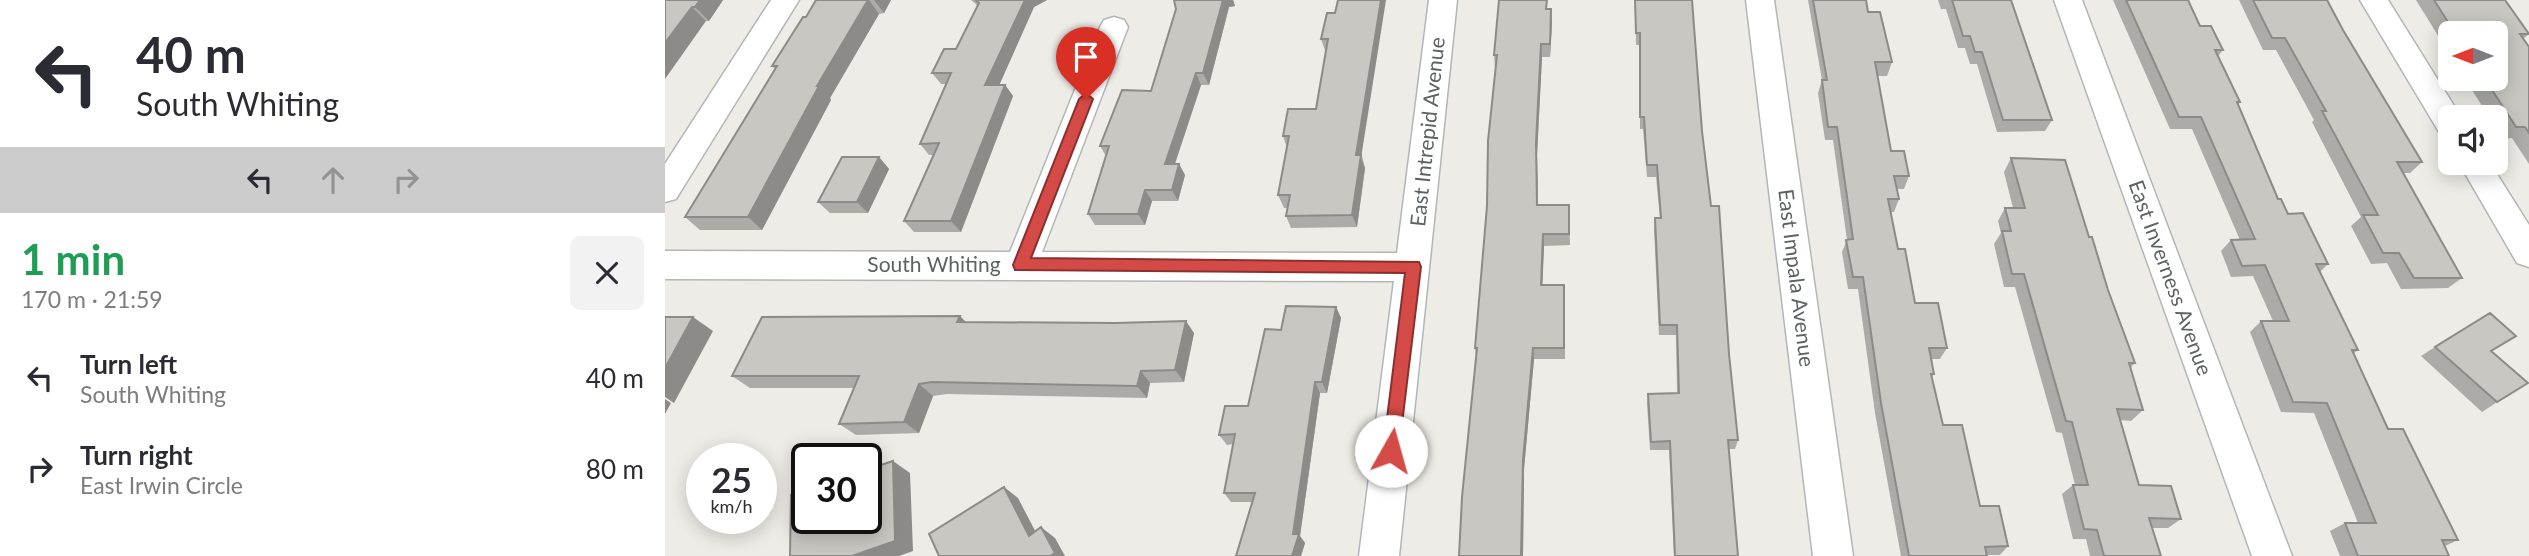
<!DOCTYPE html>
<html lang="en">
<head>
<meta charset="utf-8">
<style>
  body { margin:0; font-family:Lato,sans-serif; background:#f2f2f3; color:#2b2b33; height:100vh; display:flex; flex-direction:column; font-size:26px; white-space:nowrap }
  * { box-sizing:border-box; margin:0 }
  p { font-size:23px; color:#7c7c81 }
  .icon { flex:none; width:38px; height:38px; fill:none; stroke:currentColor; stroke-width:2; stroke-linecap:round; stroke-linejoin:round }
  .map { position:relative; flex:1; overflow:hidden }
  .panel { display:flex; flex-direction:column; background:#fff; width:665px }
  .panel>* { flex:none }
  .banner { background:#fff; color:#2b2b33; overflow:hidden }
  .needle { width:46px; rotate:270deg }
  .controls { position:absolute; left:1773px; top:21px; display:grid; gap:14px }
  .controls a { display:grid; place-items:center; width:70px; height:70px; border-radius:10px; background:#fff; box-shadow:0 4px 18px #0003; font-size:35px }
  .speed { position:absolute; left:21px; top:443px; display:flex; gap:14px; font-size:35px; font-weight:700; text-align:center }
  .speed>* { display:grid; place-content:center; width:91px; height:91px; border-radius:50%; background:#fff; box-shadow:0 4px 18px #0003; line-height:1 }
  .speed small { font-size:18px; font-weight:400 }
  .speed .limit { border:4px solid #111; border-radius:10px; background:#fff; color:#111 }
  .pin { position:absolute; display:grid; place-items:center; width:60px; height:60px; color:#fff; margin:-72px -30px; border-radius:50% 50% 50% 0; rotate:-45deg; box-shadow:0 0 7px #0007 }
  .pin .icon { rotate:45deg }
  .me { position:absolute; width:77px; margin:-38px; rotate:7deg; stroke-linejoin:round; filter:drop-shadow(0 0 5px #0008) }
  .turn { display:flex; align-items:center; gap:24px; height:147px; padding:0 21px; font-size:32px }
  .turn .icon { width:91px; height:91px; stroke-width:2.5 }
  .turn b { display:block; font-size:49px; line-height:60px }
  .lanes { display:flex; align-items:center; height:66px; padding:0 21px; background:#0003; justify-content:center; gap:35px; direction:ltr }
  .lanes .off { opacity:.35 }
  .round { display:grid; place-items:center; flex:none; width:74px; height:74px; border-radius:10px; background:#f2f2f3 }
  .summary { display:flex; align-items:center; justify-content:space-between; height:119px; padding:0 21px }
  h1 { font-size:42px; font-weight:700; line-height:52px; color:#1e9e55 }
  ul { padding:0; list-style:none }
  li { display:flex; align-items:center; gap:21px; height:91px; padding:0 21px }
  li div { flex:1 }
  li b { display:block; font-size:26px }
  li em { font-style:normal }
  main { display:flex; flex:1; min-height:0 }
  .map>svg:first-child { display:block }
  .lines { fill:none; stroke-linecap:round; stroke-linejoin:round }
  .street-casing { stroke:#b3b6b9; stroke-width:3 }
  .street { fill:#fff; fill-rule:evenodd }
  .wall { fill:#adaba7 }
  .shaded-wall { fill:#8d8b88 }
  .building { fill:#c9c7c2; stroke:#8d8b88; stroke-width:2 }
  .route { fill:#d34a46; stroke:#89302e; stroke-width:2 }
  .labels { text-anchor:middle; stroke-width:7; stroke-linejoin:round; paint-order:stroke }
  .street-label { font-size:21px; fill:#5d6164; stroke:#fff }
</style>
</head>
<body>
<main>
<section class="panel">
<div class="banner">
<div class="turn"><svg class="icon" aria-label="left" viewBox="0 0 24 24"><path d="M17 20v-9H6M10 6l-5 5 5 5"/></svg><div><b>40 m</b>South Whiting</div></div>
<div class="lanes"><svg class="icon" aria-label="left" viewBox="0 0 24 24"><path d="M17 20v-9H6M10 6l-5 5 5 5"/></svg><svg class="icon off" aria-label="ahead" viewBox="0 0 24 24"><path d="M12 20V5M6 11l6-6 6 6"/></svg><svg class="icon off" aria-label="right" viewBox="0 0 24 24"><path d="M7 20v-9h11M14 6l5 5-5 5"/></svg></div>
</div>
<div class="summary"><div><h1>1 min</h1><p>170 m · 21:59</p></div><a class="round"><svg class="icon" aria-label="close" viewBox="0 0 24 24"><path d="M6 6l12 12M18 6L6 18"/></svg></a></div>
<ul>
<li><svg class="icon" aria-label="left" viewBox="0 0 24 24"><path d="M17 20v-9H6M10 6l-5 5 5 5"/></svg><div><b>Turn left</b><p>South Whiting</p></div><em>40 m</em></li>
<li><svg class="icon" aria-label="right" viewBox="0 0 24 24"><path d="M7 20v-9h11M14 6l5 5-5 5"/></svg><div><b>Turn right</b><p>East Irwin Circle</p></div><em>80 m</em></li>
</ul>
</section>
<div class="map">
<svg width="1864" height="556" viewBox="0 0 1864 556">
  <rect width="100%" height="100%" fill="#eeece6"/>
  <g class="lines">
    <g class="street-casing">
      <path id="street" d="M 106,0 L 134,0 L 11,199 L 0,202 L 0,164 Z
        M 764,0 L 792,0 L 734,556 L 694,556 L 729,281 L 0,279 L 0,251 L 345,252 L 435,27 L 439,20 L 449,17 L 459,20 L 463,27 L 377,252 L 732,253 Z
        M 1081,0 L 1109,0 L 1188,556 L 1148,556 Z
        M 1389,0 L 1417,0 L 1627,556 L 1587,556 Z
        M 1695,0 L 1723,0 L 1796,117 L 1785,117 L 1785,135 L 1774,132 Z
        M 1794,163 L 1825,163 L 1864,225 L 1864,267 L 1852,263 Z"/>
    </g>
    <use href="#street" class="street"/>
  </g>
  <path class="wall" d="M 0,0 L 58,0 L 44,21 L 41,21 Z
    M 151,0 L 226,0 L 219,13 L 214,14 L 165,98 L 166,100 L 97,230 L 35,230 L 20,217 L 110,69 L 107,66 L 141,17 Z
    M 306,0 L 382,0 L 369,7 L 334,85 L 340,85 L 348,96 L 296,232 L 249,232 L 239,221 L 269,155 L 264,155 L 255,144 L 281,84 L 276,84 L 267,73 L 291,49 L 313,6 Z
    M 509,0 L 568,0 L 570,6 L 564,7 L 544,85 L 536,85 L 510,164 L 514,164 L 520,175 L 513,201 L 487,201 L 480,225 L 430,225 L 423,214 L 441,156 L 435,146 L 486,91 L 511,9 Z
    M 970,0 L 1027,0 L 1037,131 L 1073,440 L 1070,449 L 1064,449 L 1073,556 L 1009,556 L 1004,450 L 985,450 L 982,403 L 983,394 L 1012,393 L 1011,335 L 994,335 L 989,229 L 990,218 L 995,218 L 991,177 L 982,177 L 978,129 L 975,129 L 975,45 L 971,45 Z
    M 1143,0 L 1201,0 L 1203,12 L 1227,62 L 1222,76 L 1213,76 L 1226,151 L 1244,176 L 1239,189 L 1232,189 L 1234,199 L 1229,212 L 1225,212 L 1233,249 L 1250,303 L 1282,348 L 1275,359 L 1266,359 L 1269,374 L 1267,377 L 1278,425 L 1315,506 L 1343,546 L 1335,555 L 1322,555 L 1322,556 L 1236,556 L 1210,413 L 1193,289 L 1183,289 L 1177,252 L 1182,240 L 1168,140 L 1160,140 L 1153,93 L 1157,80 Z
    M 1273,0 L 1346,0 L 1387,120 L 1380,131 L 1332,132 L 1312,64 L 1305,64 L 1300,48 L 1293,48 L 1281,9 L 1276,9 Z
    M 1448,0 L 1523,0 L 1535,26 L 1558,50 L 1553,56 L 1575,102 L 1573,105 L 1613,199 L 1663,264 L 1655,272 L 1693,350 L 1689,353 L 1723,429 L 1793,540 L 1780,546 L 1784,556 L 1675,556 L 1665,531 L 1680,523 L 1693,523 L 1649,413 L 1616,412 L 1585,332 L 1596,321 L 1608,321 L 1588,276 L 1566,277 L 1556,251 L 1566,240 L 1575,240 L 1527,129 L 1505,129 Z
    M 1574,0 L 1662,0 L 1678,30 L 1757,162 L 1745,173 L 1738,173 L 1797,278 L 1783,288 L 1736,289 L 1722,263 L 1706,264 L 1686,226 L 1696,217 L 1647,122 L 1649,120 L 1611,50 L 1598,50 Z
    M 1751,0 L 1840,0 L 1864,34 L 1858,39 L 1864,47 L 1864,164 L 1847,138 L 1838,139 L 1830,127 L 1830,117 L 1824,117 L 1800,79 L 1830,79 L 1830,33 L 1785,33 L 1785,55 Z
    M 882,9 L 887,22 L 885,57 L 877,57 L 872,155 L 873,205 L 904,205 L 905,245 L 879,246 L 877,285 L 900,297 L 900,359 L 869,359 L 859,469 L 858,556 L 794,556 L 811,357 L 810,348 L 822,206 L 831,67 L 830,67 L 829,55 Z
    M 662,13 L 700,168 L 692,227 L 626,228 L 621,216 L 622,208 L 619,208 L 613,195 L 622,148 L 618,136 L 651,109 L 661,53 L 656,39 Z
    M 214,157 L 224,169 L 203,213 L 165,213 L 153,202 Z
    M 1346,158 L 1424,237 L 1470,363 L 1465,368 L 1478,410 L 1466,421 L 1455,420 L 1474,485 L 1516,519 L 1503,528 L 1487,528 L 1496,556 L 1425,556 L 1421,539 L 1408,539 L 1397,494 L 1408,485 L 1410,485 L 1397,433 L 1391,432 L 1350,287 L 1339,287 L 1329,244 L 1336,233 L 1333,221 L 1340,208 L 1348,208 L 1339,172 Z
    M 671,307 L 676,318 L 662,393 L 655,393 L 635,536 L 640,543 L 636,556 L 571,556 L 587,502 L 566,502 L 559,493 L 568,444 L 562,445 L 554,435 L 583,406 L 616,330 Z
    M 301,322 L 529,333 L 519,382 L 485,383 L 482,398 L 282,394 L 268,396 L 254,433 L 191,435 L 174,424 L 189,388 L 85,388 L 67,376 Z
    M 1770,347 L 1827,351 L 1832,402 L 1817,412 L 1756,356 Z"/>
  <path class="shaded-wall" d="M 35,0 L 58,0 L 44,21 L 30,7 Z
    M 204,0 L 214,14 L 165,98 L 166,100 L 97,230 L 83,217 L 152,86 Z
    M 209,0 L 226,0 L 219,13 Z
    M 360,0 L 382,0 L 369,7 L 329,97 L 320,85 Z
    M 558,0 L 568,0 L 570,6 L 564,7 L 544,85 L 538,73 Z
    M 716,0 L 721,0 L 696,158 L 700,168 L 692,227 L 687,215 L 691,155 Z
    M 27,7 L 41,21 L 0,79 L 0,43 Z
    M 886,9 L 887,22 L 885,57 L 885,44 Z
    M 876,44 L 877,57 L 872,155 L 873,217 L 871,143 Z
    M 531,73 L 536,85 L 506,175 L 500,164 Z
    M 340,85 L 348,96 L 296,232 L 286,221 Z
    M 214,157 L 224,169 L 203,213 L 192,202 Z
    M 514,164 L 520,175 L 513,201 L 507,190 Z
    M 480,190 L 487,201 L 480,225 L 473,214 Z
    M 878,234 L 879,246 L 877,296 L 876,285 Z
    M 671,307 L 676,318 L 662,393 L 657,382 Z
    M 295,316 L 308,329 L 292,322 Z
    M 28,317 L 48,331 L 9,403 L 0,397 L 0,368 Z
    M 521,321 L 529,333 L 519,382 L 510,370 Z
    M 868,348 L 869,359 L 859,469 L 858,556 L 856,556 L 858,460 Z
    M 476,371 L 485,383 L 482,398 L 472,386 Z
    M 650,382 L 655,393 L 635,536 L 640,543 L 636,556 L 627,556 L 628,534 Z
    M 254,384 L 268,396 L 254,433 L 239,422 Z
    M 0,399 L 6,403 L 0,414 Z
    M 228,461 L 245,473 L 248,551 L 234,556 L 187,556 Z
    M 96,485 L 109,502 L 96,511 Z
    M 339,487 L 353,498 L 378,546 L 364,536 Z
    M 60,518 L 87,518 L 76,526 Z
    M 376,527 L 390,538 L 400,556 L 385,556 Z"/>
  <path class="building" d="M 0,0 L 35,0 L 30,7 L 27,7 L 0,43 Z
    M 151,0 L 203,0 L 152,86 L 154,86 L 83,217 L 20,217 L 112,66 L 107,66 L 138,17 L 141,17 Z
    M 311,0 L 360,0 L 320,85 L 340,85 L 286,221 L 239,221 L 274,143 L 255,144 L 286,73 L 267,73 L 279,49 L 291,49 L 314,3 Z
    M 509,0 L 558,0 L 538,73 L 531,73 L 500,164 L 514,164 L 507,190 L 480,190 L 473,214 L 423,214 L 444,146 L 435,146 L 457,90 L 486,91 L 511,9 Z
    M 673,0 L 716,0 L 691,155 L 696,155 L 687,215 L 621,216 L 625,195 L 613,195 L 624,136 L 618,136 L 623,109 L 651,109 L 663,39 L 656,39 L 662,13 L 670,13 Z
    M 834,0 L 882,0 L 881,9 L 886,9 L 885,44 L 876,44 L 871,143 L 872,205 L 904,205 L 904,234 L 878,234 L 876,285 L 899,285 L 899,348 L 868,348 L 858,460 L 856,556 L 794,556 L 797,497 L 812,348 L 810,348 L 822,206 L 823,141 L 832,55 L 829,55 Z
    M 970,0 L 1027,0 L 1037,131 L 1046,206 L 1054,206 L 1064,354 L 1073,440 L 1063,440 L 1073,556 L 1010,556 L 1005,441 L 986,442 L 983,394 L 1014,393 L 1012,325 L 995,325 L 990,218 L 996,218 L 992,165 L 982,165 L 979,117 L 975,117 L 975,33 L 971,33 Z
    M 1148,0 L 1201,0 L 1203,12 L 1215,12 L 1227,62 L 1210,62 L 1226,151 L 1239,151 L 1244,176 L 1229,176 L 1234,199 L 1223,199 L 1233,249 L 1240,249 L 1250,303 L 1273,303 L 1282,348 L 1264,348 L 1269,374 L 1266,374 L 1278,425 L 1297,425 L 1315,506 L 1334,506 L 1343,546 L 1320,547 L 1322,556 L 1244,556 L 1216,403 L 1198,277 L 1188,277 L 1181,240 L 1188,239 L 1172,127 L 1163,127 L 1157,80 L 1162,80 Z
    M 1287,0 L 1346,0 L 1387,120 L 1338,120 L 1317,52 L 1310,52 L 1305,36 L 1298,36 Z
    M 1461,0 L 1523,0 L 1535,26 L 1546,26 L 1558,50 L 1550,50 L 1575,102 L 1572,102 L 1613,199 L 1616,199 L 1623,214 L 1638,213 L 1663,264 L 1651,264 L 1693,350 L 1687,350 L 1723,429 L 1738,429 L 1793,540 L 1777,540 L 1784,556 L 1693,556 L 1680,523 L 1711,523 L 1662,403 L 1628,402 L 1596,321 L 1624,321 L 1600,265 L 1577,266 L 1566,240 L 1590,239 L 1536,117 L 1514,117 Z
    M 1588,0 L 1662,0 L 1678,30 L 1757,162 L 1732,162 L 1797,278 L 1749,278 L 1734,253 L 1718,253 L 1698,215 L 1713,215 L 1657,111 L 1661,111 L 1620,38 L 1607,38 Z
    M 1769,0 L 1840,0 L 1864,34 L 1855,34 L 1864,47 L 1864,133 L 1860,127 L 1851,127 L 1820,79 L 1830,79 L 1830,33 L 1790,33 Z
    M 177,157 L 214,157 L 192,202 L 153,202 Z
    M 1346,158 L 1400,160 L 1424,237 L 1427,237 L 1443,290 L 1470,363 L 1464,363 L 1478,410 L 1452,409 L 1474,485 L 1506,486 L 1516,519 L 1484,518 L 1496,556 L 1439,556 L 1432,530 L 1419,529 L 1408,485 L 1423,485 L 1407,422 L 1401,421 L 1359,274 L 1347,274 L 1337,231 L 1346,231 L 1340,208 L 1360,208 Z
    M 621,306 L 671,307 L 657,382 L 650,382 L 628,534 L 634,534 L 627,556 L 571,556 L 590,493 L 559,493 L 570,434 L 554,435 L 560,406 L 583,406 L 600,329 L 616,330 Z
    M 1825,313 L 1851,336 L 1826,351 L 1863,383 L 1832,402 L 1770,347 Z
    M 295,316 L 292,322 L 451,323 L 521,321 L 510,370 L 476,371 L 472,386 L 267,382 L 254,384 L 239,422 L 174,424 L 194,376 L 67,376 L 97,317 Z
    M 0,317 L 28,317 L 0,368 Z
    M 65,454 L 68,458 L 58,458 Z
    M 228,461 L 230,541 L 187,556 L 125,556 L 126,495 L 142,490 L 142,518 L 201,518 L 201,470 Z
    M 37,473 L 37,484 L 32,477 Z
    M 339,487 L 364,536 L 376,527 L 390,553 L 385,556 L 274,556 L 264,534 Z"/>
  <path class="route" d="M 421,93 L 428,99 L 366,258 L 754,262 L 756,267 L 733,457 L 726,459 L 720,457 L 718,451 L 740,273 L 350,270 L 348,265 L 414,99 Z"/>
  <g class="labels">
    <g class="street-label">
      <text transform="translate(763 132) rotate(-84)" y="7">East Intrepid Avenue</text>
      <text x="269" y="272">South Whiting</text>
      <text transform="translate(1131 278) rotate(83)" y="7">East Impala Avenue</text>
      <text transform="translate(1505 278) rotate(70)" y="7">East Inverness Avenue</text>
    </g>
  </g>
</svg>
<div class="controls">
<a><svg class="needle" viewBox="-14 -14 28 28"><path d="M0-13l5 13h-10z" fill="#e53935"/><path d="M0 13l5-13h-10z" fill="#7c7c81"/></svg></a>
<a><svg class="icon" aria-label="sound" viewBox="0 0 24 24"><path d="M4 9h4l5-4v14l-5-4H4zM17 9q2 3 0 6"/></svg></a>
</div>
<div class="speed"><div>25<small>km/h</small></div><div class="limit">30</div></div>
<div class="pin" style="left:421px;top:99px;background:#d93025"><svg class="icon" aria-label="arrive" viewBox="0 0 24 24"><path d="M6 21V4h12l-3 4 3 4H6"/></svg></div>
<svg class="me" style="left:726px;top:451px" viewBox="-20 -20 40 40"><circle r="19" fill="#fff"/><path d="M0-13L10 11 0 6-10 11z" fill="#d34a46"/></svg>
</div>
</main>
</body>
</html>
